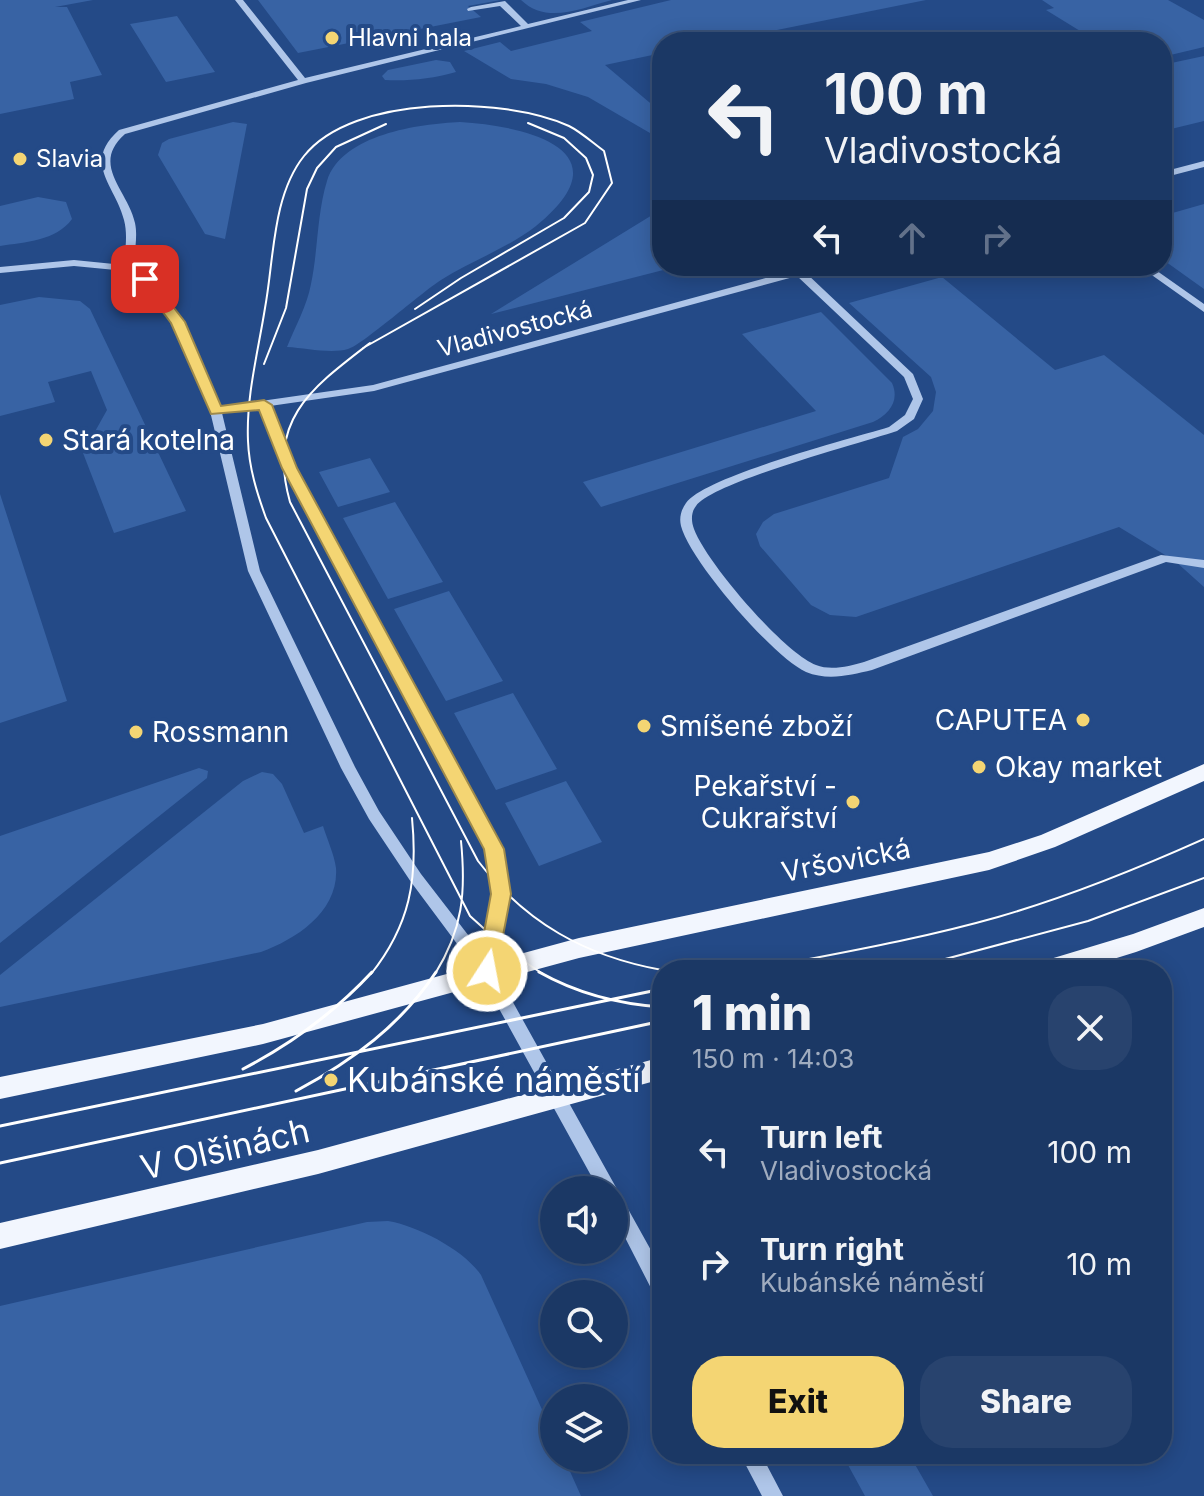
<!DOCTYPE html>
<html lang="en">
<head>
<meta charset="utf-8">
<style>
  body { margin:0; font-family:Inter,sans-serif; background:#28436e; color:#f1f3f6; height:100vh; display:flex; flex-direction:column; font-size:30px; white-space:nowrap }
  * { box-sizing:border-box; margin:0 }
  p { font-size:26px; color:#a0acbf }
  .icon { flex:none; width:44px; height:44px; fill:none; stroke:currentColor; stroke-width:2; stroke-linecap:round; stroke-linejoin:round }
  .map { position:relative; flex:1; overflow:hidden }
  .sheet { position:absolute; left:652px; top:960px; width:520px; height:504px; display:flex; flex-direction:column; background:#1b3865; border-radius:32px; box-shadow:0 4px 20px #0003,0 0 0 2px #395279 }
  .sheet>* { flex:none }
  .top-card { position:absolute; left:652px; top:32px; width:520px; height:244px; border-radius:32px; box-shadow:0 4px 20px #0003,0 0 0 2px #395279; background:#1b3865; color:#f1f3f6; overflow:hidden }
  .controls { position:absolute; left:540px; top:1176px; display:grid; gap:16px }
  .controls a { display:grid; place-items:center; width:88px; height:88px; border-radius:50%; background:#1b3865; box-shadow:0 4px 20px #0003,0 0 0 2px #395279; font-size:40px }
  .pin { position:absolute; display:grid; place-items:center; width:68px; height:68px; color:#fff; margin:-34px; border-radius:16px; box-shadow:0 4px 12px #0006 }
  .me { position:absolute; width:88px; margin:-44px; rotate:11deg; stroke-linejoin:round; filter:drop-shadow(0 0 6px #0008) }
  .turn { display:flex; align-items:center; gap:28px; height:168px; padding:0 40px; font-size:36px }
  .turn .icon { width:104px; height:104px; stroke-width:2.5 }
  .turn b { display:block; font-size:56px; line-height:68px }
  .lanes { display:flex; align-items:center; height:76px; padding:0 40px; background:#0003; justify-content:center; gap:40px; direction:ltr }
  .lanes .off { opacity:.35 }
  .round { display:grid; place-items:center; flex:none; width:84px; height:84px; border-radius:32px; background:#28436e }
  .overview { display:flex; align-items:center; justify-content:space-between; height:136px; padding:0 40px }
  h1 { font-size:48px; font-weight:800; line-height:60px }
  .action { display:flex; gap:16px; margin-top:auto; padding:16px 40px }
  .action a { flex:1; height:92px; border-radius:32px; background:#f4d573; color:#111; font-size:32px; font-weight:800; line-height:92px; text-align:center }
  .action a+a { background:#28436e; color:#f1f3f6 }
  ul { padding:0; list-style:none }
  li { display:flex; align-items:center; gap:24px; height:112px; padding:0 40px }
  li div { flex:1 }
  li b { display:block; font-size:30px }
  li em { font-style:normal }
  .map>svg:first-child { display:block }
  .green { fill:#3863a4 }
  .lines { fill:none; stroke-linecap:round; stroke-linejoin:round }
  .minor { fill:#afc6e9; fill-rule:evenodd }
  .major { fill:#f2f6fe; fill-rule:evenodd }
  .tram-far1 { stroke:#fff; stroke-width:2 }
  .tram { stroke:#fff; stroke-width:3 }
  .route { fill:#f4d573; stroke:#9f8a4b; stroke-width:2 }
  .poi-dot { fill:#f4d573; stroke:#244a87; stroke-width:3 }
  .labels { text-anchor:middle; stroke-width:8; stroke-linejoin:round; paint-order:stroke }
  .far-poi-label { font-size:24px; fill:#fff; stroke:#244a87; text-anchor:start }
  .far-street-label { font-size:24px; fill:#fff; stroke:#244a87 }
  .poi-label { font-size:28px; fill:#fff; stroke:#244a87; text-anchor:start }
  .street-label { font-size:28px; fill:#fff; stroke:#244a87 }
  .near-poi-label { font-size:34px; fill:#fff; stroke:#244a87; text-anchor:start }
  .near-street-label { font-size:34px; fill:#fff; stroke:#244a87 }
</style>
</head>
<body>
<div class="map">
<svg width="1204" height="1496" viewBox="0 0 1204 1496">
  <rect width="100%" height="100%" fill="#244a87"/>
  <path class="green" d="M 0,0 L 93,0 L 55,7 L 67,7 L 102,75 L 70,82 L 74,99 L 0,114 Z
    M 258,0 L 501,0 L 468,6 L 481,17 L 298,53 Z
    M 521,0 L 612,0 C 581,8 547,25 521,0 Z
    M 671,0 L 926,0 L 718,42 L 662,42 L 662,53 L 605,65 L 662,113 L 662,140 L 588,97 L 546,84 L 511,79 L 464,51 L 500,42 L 511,51 L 592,31 L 580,22 Z
    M 1042,0 L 1168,0 L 1204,20 L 1204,47 L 1162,57 L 1162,42 L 1098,42 L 1046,10 L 1054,8 Z
    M 177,16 L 215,72 L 166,82 L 130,24 Z
    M 1204,56 L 1204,121 L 1171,129 L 1162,123 L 1162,65 Z
    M 436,60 L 450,62 L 456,72 C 432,79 409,81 385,80 L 382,76 L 388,70 Z
    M 233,122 L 247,124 L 225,239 L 205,234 L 158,155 L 162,143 L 169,139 Z
    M 460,122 C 528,126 628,151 536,226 C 508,248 471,261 441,280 C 422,292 361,346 348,349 C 331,354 306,348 287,347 C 295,327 307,306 311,284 C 318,251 317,213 327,181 C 342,134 419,124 460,122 Z
    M 38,197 L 66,202 L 72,219 C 56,241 25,242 0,246 L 0,206 Z
    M 1204,204 L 1204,289 L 1162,259 L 1162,216 Z
    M 662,209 L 662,266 L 679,266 L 491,314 Z
    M 942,277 L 1055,370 L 1104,355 L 1204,435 L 1204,587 L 1175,561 L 1119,527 L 856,617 L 830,615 L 811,605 L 760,546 L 756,534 L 763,522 L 774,514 L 889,478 L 903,437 L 918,429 L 933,411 L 936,392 L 931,377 L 849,303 Z
    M 39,297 L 80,301 L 90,309 L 186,511 L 114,533 L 83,453 L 107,410 L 91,371 L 48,382 L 55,402 L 0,416 L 0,305 Z
    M 821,312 L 892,383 C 900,401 889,414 873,422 L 601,507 L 583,482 L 816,411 L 742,334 Z
    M 370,458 L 390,492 L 338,507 L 319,472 Z
    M 0,494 L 67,701 L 0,723 Z
    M 395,502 L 443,582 L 388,599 L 343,518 Z
    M 449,591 L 503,681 L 446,701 L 394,609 Z
    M 513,693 L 557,769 L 496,790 L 454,713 Z
    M 199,768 L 208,771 L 207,778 L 0,943 L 0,836 Z
    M 262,772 L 273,774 L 282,784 L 304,833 L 323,826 C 327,839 334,854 336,868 C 339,911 297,939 261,952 L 0,1007 L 0,975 L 243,781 Z
    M 566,781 L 602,842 L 539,866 L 505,803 Z
    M 388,1221 C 418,1226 464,1250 481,1275 L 554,1436 L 554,1458 L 564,1458 L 581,1496 L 0,1496 L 0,1306 L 367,1222 Z
    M 842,1454 L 909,1454 L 933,1496 L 865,1496 Z"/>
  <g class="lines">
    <path class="minor" d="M 235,0 L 243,0 L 305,78 L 521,26 L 500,6 L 468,11 L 467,9 L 471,7 L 505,1 L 528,24 L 628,0 L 641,0 L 306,83 L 125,134 C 90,165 128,190 135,223 C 138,237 134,253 134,267 L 161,290 L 183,322 L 220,407 L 373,385 L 810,266 L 826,266 L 806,273 L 913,374 L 923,399 L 914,419 L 897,431 C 861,443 713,482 696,506 C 691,512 691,521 694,529 C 706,562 784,653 816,665 C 831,671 850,666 864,662 L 1161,555 L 1204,560 L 1204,568 L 1166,562 L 872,670 C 851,675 828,681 806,672 C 774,658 690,561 681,526 C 679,518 681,510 686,503 C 705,476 850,439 889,427 L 905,415 L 913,399 L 904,377 L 797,276 L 374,391 L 270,406 L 295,468 L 501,849 L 509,894 L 495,970 L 662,1270 L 662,1298 L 655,1296 L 614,1216 L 614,1190 L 599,1190 L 481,976 L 411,882 L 369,819 L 341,768 L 248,571 L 210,411 L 173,322 L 153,294 L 126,271 L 74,266 L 0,273 L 0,267 L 74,260 L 124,265 C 125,250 128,235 124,220 C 115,185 82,163 119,130 L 298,80 ZM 260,408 L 283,468 L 487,849 L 493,894 L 482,953 L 421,874 L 379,811 L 355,767 L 260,571 L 222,413 Z
      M 1204,161 L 1204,167 L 1162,178 L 1162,172 Z
      M 1139,266 L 1150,266 L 1204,304 L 1204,312 Z
      M 740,1454 L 761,1454 L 783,1496 L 762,1496 Z"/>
    <path class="major" d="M 1204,764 L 1204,781 L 1055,847 L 989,870 L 579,958 L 263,1044 L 0,1099 L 0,1077 L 263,1024 L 579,938 L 989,852 L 1041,835 Z
      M 1204,908 L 1204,927 L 1136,952 L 1078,970 L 1034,970 L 1037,963 L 1133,934 Z
      M 662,1057 L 662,1079 L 318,1174 L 0,1249 L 0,1223 L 318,1150 Z"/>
    <path class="tram-far1" d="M 415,309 L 461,278 L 564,218 L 589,192 L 593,175 L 586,158 L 564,138 L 528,123
      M 370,343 C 310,389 267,420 290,502 L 478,861 C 526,923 585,956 662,970
      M 363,348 L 585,223 L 612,183 L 604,151 C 593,143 581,132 569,126 C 503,96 353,94 304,156 C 272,196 274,260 265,308 C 258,352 246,397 248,441 C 249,468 257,493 266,518 L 470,916 L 511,953 L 543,974
      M 264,364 L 286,308 L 307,189 L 317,168 L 336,147 L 386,124
      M 752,970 C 834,954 917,940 998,917 C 1068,897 1137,869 1204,839
      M 904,970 L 1088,921 L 1204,878
      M 371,974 C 410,925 418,879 412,818
      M 435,974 C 463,929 466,892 461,841"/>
    <path class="tram" d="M 539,972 C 578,994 617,1004 662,1007
      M 243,1069 C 293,1043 334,1013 372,972
      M 296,1091 C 352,1061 401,1025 436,972
      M 0,1126 L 662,989
      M 0,1163 L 662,1021"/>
  </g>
  <path class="route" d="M 140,276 L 149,276 L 185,322 L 221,406 L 264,400 L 272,405 L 297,468 L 504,849 L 511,894 L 495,977 L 487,980 L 480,977 L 477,971 L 491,894 L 484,849 L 282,468 L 259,410 L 211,414 L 171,323 L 138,279 Z"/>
  <g class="poi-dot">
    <circle cx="332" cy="38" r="8"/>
    <circle cx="20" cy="159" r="8"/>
    <circle cx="46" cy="440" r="8"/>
    <circle cx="1083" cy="720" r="8"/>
    <circle cx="644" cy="726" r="8"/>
    <circle cx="136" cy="732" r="8"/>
    <circle cx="979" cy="767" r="8"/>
    <circle cx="853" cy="802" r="8"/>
    <circle cx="331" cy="1080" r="8"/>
  </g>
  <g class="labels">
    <g class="far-poi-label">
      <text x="348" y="46">Hlavni hala</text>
      <text x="36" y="167">Slavia</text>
    </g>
    <g class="far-street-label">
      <text transform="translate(515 329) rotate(-15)" y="8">Vladivostocká</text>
    </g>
    <g class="poi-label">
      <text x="62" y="450">Stará kotelna</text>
      <text x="1067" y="730" text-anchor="end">CAPUTEA</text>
      <text x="660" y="736">Smíšené zboží</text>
      <text x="152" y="742">Rossmann</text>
      <text x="995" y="777">Okay market</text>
      <text x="837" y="796" text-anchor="end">Pekařství -<tspan x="837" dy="32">Cukrařství</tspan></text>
    </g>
    <g class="street-label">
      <text transform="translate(846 860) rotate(-11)" y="10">Vršovická</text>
    </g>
    <g class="near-poi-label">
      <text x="347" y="1092">Kubánské náměstí</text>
    </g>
    <g class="near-street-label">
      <text transform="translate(225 1149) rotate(-13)" y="12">V Olšinách</text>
    </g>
  </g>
</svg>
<div class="controls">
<a><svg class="icon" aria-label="sound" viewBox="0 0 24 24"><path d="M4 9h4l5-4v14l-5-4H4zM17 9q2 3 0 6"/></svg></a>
<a><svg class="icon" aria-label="search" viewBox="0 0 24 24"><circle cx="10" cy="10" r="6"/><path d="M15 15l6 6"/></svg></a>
<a><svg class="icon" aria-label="layers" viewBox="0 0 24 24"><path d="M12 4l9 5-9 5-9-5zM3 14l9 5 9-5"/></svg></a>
</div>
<div class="pin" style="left:145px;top:279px;background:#d93025"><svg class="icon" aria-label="arrive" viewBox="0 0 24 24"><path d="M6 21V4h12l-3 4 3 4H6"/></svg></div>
<svg class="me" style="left:487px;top:971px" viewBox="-20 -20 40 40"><circle r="17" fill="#f4d573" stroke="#fff" stroke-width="3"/><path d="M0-11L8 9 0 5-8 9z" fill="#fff"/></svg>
<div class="top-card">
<div class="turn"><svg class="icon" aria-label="left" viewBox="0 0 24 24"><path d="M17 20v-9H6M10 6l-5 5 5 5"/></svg><div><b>100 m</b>Vladivostocká</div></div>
<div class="lanes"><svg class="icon" aria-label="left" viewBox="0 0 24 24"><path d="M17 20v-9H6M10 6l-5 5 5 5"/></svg><svg class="icon off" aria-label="ahead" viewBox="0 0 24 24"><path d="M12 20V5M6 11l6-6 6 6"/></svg><svg class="icon off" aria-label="right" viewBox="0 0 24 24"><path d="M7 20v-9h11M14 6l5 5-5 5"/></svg></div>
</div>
<section class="sheet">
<div class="overview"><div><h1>1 min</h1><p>150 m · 14:03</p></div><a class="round"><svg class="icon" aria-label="close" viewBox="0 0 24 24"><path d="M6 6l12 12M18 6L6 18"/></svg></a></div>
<ul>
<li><svg class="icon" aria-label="left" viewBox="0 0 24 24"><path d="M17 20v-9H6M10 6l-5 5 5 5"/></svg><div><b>Turn left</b><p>Vladivostocká</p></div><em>100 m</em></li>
<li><svg class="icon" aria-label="right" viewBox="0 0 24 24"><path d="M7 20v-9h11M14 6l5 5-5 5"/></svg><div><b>Turn right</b><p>Kubánské náměstí</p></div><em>10 m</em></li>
</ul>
<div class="action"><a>Exit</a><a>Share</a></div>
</section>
</div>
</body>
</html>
